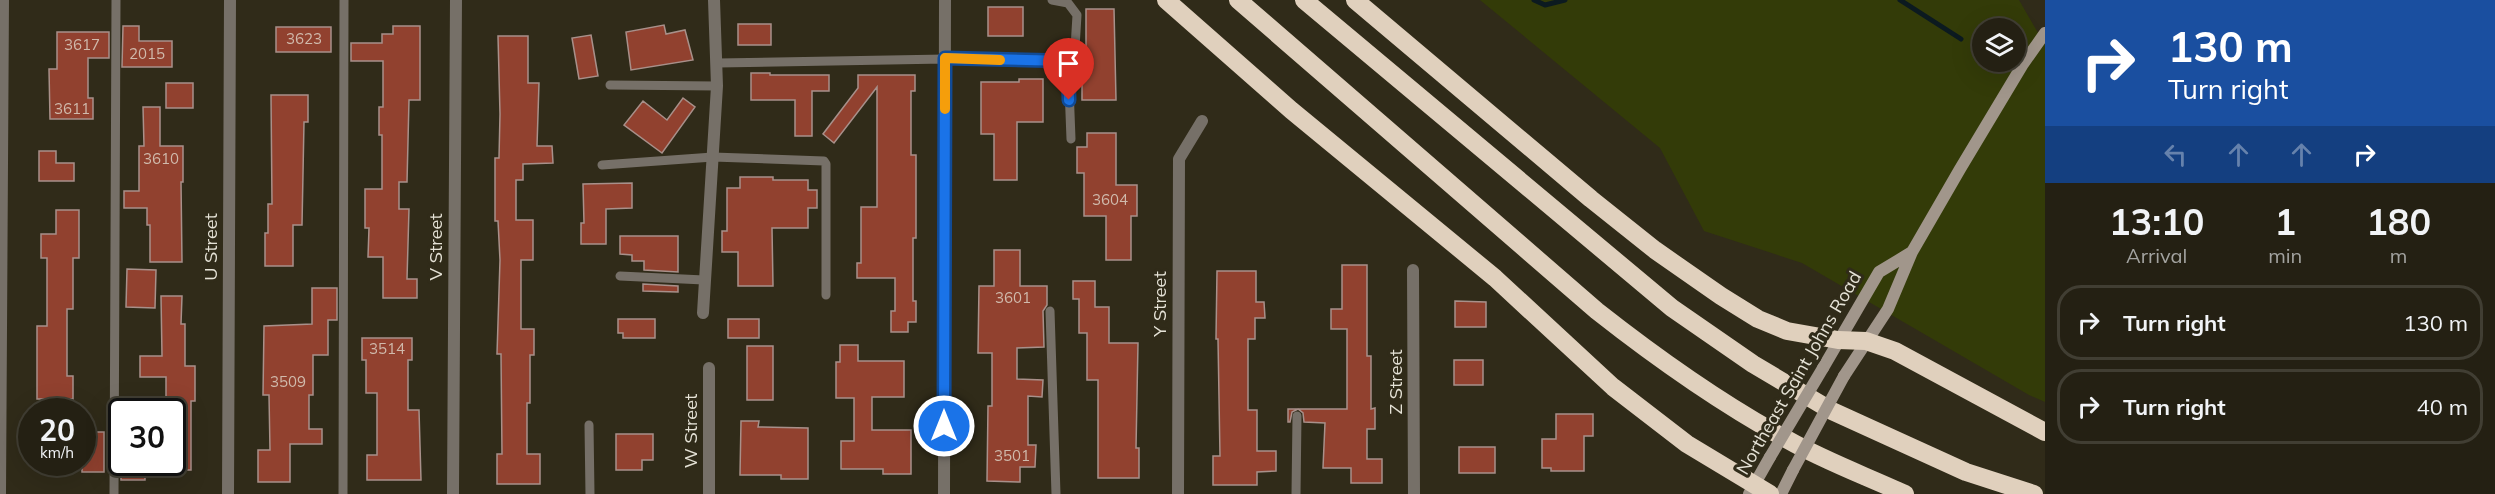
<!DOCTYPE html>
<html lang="en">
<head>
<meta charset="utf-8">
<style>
  body { margin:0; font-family:Mulish,sans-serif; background:#2c281c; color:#f1f3f6; height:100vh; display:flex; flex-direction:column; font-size:22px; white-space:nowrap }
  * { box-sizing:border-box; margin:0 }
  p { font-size:20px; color:#a3a3a0 }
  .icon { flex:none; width:33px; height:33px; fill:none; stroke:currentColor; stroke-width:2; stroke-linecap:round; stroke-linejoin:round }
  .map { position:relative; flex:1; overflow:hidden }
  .side { display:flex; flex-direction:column; background:#242013; width:450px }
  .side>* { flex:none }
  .banner { background:#1a4fa0; color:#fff; overflow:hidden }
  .buttons { position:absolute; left:1972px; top:18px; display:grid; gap:12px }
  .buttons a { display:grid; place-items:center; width:54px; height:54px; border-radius:50%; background:#242013; box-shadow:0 6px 24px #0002,0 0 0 2px #413e33; font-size:30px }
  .speed { position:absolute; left:18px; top:398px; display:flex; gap:12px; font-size:30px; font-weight:700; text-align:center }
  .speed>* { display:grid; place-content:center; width:78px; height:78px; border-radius:50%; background:#242013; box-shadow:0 6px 24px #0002,0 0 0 2px #413e33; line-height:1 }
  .speed small { font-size:15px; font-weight:400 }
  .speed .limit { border:3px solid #111; border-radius:9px; background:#fff; color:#111 }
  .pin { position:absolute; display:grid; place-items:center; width:51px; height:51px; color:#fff; margin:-62px -26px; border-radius:50% 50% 50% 0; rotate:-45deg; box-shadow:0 0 6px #0007 }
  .pin .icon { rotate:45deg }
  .me { position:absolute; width:66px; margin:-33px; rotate:0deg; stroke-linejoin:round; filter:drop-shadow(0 0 4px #0008) }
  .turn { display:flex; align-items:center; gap:21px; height:126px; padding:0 24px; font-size:27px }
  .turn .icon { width:78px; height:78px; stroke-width:2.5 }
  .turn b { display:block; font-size:42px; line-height:51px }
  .lanes { display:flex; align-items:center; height:57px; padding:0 24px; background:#0003; justify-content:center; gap:30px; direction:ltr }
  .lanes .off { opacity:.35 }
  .eta { display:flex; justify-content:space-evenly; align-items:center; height:102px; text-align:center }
  .eta b { font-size:36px; font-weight:700; line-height:42px }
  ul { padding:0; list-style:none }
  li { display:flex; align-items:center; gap:18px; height:75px; margin:0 12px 9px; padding:0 12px; border:3px solid #413e33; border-radius:24px }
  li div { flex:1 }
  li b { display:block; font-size:22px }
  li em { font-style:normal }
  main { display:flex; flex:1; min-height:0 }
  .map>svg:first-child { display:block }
  .green { fill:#333b08; fill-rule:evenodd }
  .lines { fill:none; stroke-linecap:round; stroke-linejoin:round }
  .stream { stroke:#0c1a20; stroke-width:5 }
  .building { fill:#91412f; stroke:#a8908a; stroke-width:1.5 }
  .service { stroke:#767068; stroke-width:9 }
  .minor { stroke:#767068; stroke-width:12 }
  .secondary { stroke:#a1968b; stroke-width:12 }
  .motorway { stroke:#e0d0bd; stroke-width:18 }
  .secondary-bridge { stroke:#a1968b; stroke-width:12 }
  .route-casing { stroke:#114b97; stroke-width:15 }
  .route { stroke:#1a73e8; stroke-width:10 }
  .slow { stroke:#f59e0b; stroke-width:10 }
  .labels { text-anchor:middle; stroke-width:6; stroke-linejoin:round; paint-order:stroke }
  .number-label { font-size:15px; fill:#d0baac }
  .street-label { font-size:18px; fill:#e5e2d6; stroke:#302b19 }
</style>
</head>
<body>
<main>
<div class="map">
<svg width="2045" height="494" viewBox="0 0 2045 494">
  <rect width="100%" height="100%" fill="#302b19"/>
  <path class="green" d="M 1480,0 L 2019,0 L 2045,45 L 2045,402 L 2029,395 L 1802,263 L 1704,231 L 1660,148 ZM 1983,28 L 2016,28 L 2016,62 L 1983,62 Z"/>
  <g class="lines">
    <path class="stream" d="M 1534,0 L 1545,5 L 1565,0
      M 1900,0 L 1961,39"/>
  </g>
  <path class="building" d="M 988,7 L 1023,7 L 1023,36 L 988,36 Z
    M 1086,9 L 1114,9 L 1116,100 L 1082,100 L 1082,64 L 1086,64 Z
    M 738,24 L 771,24 L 771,45 L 738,45 Z
    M 664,25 L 666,34 L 685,30 L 693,60 L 631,70 L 626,32 Z
    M 123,26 L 139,26 L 139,41 L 172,41 L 172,67 L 122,67 Z
    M 393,26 L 420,26 L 420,100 L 409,100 L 407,182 L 399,182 L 399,209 L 409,209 L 407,279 L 417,279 L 417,298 L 383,298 L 383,257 L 368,257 L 369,228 L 365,228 L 365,189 L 382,189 L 382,135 L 379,135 L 379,107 L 383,107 L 383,61 L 351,61 L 351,43 L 382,43 L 382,34 L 393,34 Z
    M 276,27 L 331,27 L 331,52 L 276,52 Z
    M 57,32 L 109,32 L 109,58 L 88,58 L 88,98 L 93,98 L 93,119 L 50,119 L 49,69 L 57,69 Z
    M 591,35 L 598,76 L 579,79 L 572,38 Z
    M 498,36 L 528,36 L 528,83 L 539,83 L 537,146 L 552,146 L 553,163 L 523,164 L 523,180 L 516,180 L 516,220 L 533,220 L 533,260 L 521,260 L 521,329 L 534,329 L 534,355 L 530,355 L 530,403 L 527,403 L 527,454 L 540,454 L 540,484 L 497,484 L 497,454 L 502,454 L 501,354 L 497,354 L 500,260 L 498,221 L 495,221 L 495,158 L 499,158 L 500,114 Z
    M 751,73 L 770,73 L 770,75 L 829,75 L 829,91 L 812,91 L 812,136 L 795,136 L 795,100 L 751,100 Z
    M 858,75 L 915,75 L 915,91 L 911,91 L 911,155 L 916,155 L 916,238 L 913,238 L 913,301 L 916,301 L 916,322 L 908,322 L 908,332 L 891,332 L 891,311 L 895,311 L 895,278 L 857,278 L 857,263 L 861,263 L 861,207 L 877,207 L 877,87 L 834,143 L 823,134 L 858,88 Z
    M 1019,79 L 1043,79 L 1043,122 L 1017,122 L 1017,180 L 994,180 L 994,134 L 981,134 L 981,82 L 1019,82 Z
    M 166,83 L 193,83 L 193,108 L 166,108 Z
    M 271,95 L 308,95 L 308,122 L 304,122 L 302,225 L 293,225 L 293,266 L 265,266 L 265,233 L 268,233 L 268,204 L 272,204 Z
    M 683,98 L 695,107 L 662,153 L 624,125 L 643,101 L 667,120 Z
    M 143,107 L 160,107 L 160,146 L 183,146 L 183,182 L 181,182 L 182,262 L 150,262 L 150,225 L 147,225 L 147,208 L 124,208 L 124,191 L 139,191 L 139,146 L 144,146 Z
    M 1087,133 L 1116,133 L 1116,185 L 1137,185 L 1137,216 L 1131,216 L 1131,260 L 1106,260 L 1106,216 L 1084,216 L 1084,173 L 1077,173 L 1077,147 L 1087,147 Z
    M 39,151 L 56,151 L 56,163 L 74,163 L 74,181 L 39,181 Z
    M 740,177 L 773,177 L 773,180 L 808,180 L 808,190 L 817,190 L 817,208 L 808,208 L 808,228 L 772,228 L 773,286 L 738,286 L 738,252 L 722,252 L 722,231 L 727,231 L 727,188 L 740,188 Z
    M 632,183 L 632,208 L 606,209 L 606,244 L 581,244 L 581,223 L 584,223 L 583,184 Z
    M 56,210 L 79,210 L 79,258 L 73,258 L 73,309 L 67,309 L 67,376 L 73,376 L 73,399 L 37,399 L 37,326 L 47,326 L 47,258 L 41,258 L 41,234 L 56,234 Z
    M 620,236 L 678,236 L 678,272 L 644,270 L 644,261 L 632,261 L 632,255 L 620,254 Z
    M 994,250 L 1020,250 L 1020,286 L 1047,286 L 1047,305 L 1043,311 L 1044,347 L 1017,348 L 1017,379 L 1043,380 L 1042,397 L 1028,396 L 1028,445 L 1036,445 L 1035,467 L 1020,467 L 1020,482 L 987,481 L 988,406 L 992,406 L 992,353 L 978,353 L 979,286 L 994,286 Z
    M 1342,265 L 1367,265 L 1367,356 L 1371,356 L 1371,409 L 1375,408 L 1375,429 L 1367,429 L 1367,459 L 1382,459 L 1382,483 L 1351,483 L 1351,468 L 1323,468 L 1325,423 L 1304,422 L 1303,413 L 1298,409 L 1292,412 L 1290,422 L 1288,422 L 1288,409 L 1347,409 L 1347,329 L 1331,329 L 1331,309 L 1342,309 Z
    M 127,269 L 156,270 L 155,308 L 126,307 Z
    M 1217,271 L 1256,271 L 1256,302 L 1264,302 L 1265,318 L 1255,318 L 1255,339 L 1248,339 L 1248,410 L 1257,410 L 1257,451 L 1276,451 L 1276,471 L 1257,472 L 1257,485 L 1213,485 L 1213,456 L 1220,456 L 1218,339 L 1216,339 Z
    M 1073,281 L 1095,281 L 1095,307 L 1109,307 L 1109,343 L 1138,343 L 1136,448 L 1139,448 L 1139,478 L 1098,478 L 1098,380 L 1087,380 L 1087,333 L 1079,333 L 1079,299 L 1073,299 Z
    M 643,284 L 678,286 L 678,292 L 643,291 Z
    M 312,288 L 337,288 L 337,320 L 328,320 L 328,355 L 313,355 L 313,395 L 309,395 L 309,429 L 322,429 L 322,444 L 290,444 L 290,482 L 258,482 L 258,450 L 270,450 L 269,395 L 263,395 L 264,326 L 312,324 Z
    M 161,296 L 182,296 L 181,324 L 185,324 L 185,366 L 195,366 L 195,401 L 191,401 L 191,470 L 172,470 L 172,411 L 166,411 L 166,377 L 140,377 L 140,356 L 162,356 Z
    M 1455,301 L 1486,302 L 1486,327 L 1455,327 Z
    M 618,319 L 655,319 L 655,338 L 623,338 L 623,333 L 618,333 Z
    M 728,319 L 759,319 L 759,338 L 728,338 Z
    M 362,338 L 412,338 L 412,360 L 408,360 L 408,410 L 419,410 L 421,480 L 367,480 L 367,455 L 377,455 L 377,393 L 366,393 L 366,360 L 362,360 Z
    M 840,345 L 858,345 L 858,361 L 904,361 L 904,397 L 872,397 L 872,430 L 911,430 L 911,474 L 883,474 L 883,469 L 841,469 L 841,441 L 854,441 L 854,398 L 836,398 L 836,362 L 840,362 Z
    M 747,346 L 773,346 L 773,400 L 747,400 Z
    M 1454,360 L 1483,360 L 1483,385 L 1454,385 Z
    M 1556,414 L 1593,414 L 1593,436 L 1584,436 L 1584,471 L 1551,471 L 1551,468 L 1542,468 L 1542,439 L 1556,439 Z
    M 741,421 L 759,421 L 758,427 L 808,428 L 808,479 L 781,479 L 781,475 L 740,475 Z
    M 82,432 L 104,432 L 104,472 L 82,472 Z
    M 616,434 L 653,434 L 653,460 L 642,460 L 642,470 L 616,470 Z
    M 1459,447 L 1495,447 L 1495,473 L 1459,473 Z
    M 121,462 L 145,462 L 145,480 L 121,480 Z"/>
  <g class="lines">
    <path class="service" d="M 1068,61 L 1071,139
      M 718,63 L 945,59 L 1068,61 L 1075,48 L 1077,15 L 1068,3 L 1052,0
      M 610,85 L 717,86
      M 602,165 L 713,157 L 824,161 L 826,164 L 826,295
      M 620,276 L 704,280
      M 1050,311 L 1056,494
      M 589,425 L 590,494
      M 114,494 L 116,0
      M 343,494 L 344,0
      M 1296,494 L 1297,416"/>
    <path class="minor" d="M 1413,270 L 1414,494
      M 703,313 L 717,86 L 714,0
      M 709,368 L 709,494
      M 0,494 L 3,0
      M 228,494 L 230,0
      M 453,494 L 456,0
      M 944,494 L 945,0
      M 1178,494 L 1179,159 L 1202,121"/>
    <path class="secondary" d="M 1823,368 L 1879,272 L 1912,252
      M 1844,376 L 1888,309 L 1912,252 L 1960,169 L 2023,64 L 2045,33
      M 1749,494 L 1770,457
      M 1781,494 L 1793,470"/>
    <path class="motorway" d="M 1166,0 L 1291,110 L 1495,278 L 1613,387 L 1687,444 L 1770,494
      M 1238,0 L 1597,311 C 1658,359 1720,403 1788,440 C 1825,461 1866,476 1905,494
      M 1304,0 L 1672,308 L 1753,364 L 1832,411 L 1966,472 L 2034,494
      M 1355,0 L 1591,199 L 1655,250 L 1721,296 L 1758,319 L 1787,331 L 1838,340 L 1866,341 L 1895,351 L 2045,432"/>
    <path class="secondary-bridge" d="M 1770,457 L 1823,368
      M 1793,470 L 1844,376"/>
  </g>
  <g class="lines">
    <g class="route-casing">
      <path id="route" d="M 944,426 L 945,58 L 1068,61 L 1069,100"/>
    </g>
    <use href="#route" class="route"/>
    <path class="slow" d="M 945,109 L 945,58 L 1000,60"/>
  </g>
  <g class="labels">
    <g class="number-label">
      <text x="304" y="44">3623</text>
      <text x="82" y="50">3617</text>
      <text x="147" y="59">2015</text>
      <text x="72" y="114">3611</text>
      <text x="161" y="164">3610</text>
      <text x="1110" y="205">3604</text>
      <text x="1013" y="303">3601</text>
      <text x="387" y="354">3514</text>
      <text x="288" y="387">3509</text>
      <text x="1012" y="461">3501</text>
    </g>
    <g class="street-label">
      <text transform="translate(211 247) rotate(-90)" y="6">U Street</text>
      <text transform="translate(436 247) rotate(-90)" y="6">V Street</text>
      <text transform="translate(1160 304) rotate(-90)" y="6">Y Street</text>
      <text transform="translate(1799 373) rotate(-60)" y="6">Northeast Saint Johns Road</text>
      <text transform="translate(1396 382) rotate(-90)" y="6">Z Street</text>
      <text transform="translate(691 431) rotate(-90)" y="6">W Street</text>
    </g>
  </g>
</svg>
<div class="buttons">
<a><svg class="icon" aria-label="layers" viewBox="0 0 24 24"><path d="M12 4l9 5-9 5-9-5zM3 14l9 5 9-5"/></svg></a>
</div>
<div class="speed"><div>20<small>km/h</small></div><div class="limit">30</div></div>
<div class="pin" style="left:1069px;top:100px;background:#d93025"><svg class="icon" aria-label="arrive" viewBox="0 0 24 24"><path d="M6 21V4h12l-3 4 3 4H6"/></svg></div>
<svg class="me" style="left:944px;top:426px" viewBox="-20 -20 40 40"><circle r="17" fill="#1a73e8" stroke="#fff" stroke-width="3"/><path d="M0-11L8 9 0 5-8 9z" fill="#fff"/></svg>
</div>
<section class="side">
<div class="banner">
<div class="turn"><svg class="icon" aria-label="right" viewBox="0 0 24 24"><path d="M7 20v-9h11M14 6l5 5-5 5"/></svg><div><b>130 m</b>Turn right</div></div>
<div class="lanes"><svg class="icon off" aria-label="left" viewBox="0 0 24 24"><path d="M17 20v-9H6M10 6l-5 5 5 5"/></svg><svg class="icon off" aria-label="ahead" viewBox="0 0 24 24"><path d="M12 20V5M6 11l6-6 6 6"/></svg><svg class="icon off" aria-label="ahead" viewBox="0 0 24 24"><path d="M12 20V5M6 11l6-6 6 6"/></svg><svg class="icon" aria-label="right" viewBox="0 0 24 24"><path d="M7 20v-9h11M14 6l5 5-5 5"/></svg></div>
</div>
<div class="eta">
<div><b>13:10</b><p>Arrival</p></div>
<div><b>1</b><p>min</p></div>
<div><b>180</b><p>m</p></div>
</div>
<ul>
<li><svg class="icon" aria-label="right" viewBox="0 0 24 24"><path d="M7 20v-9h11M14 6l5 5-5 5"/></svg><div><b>Turn right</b></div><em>130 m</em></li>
<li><svg class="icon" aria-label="right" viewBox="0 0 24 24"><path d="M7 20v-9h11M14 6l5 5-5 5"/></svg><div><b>Turn right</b></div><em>40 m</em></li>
</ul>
</section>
</main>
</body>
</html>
